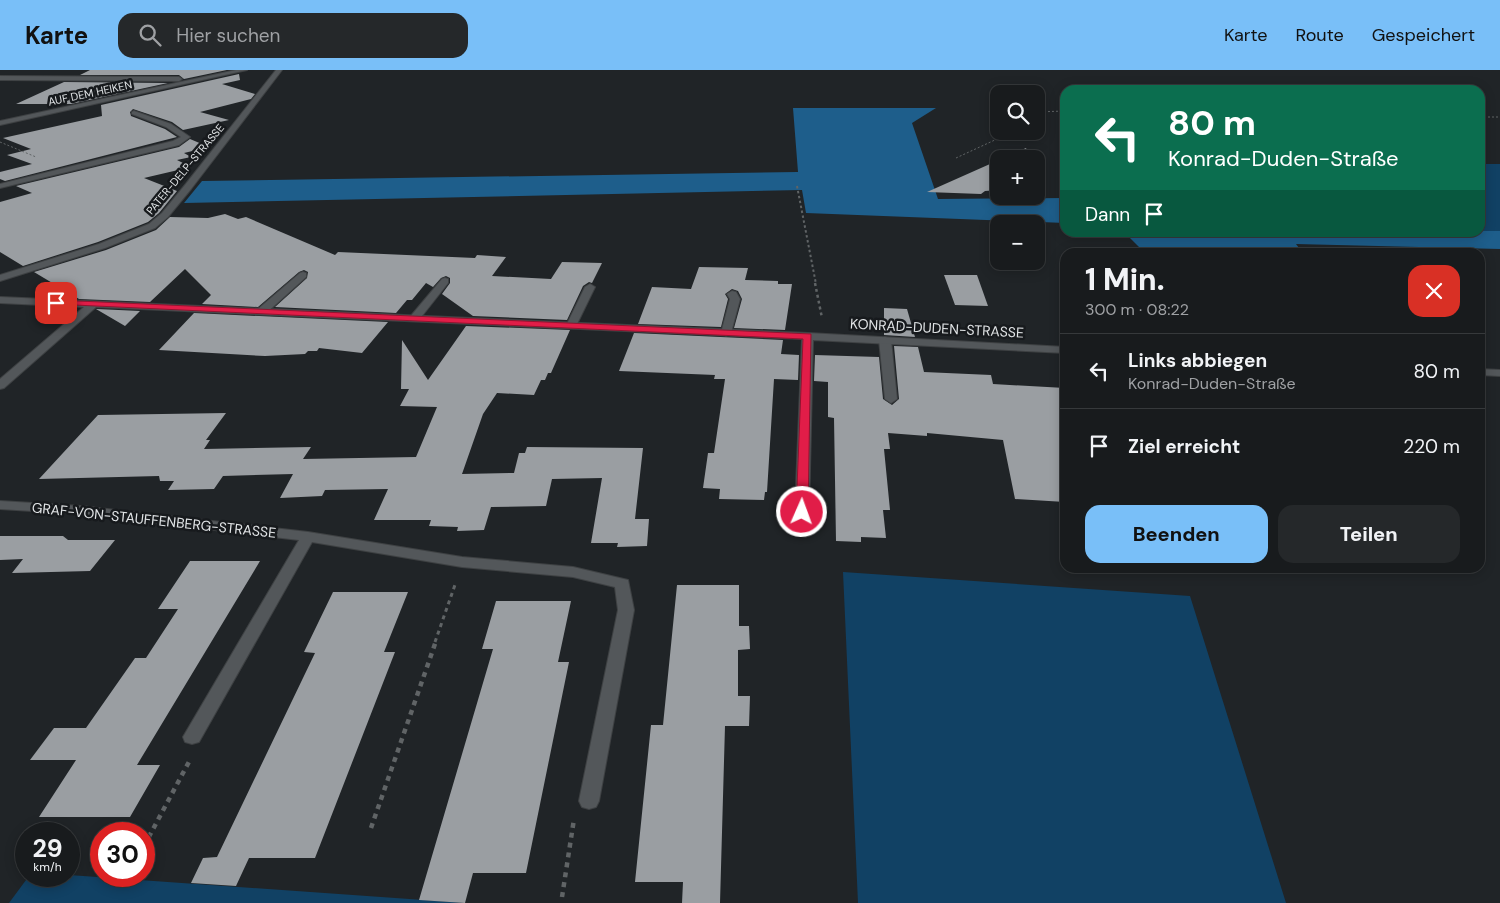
<!DOCTYPE html>
<html lang="de">
<head>
<meta charset="utf-8">
<style>
  body { margin:0; font-family:"DM Sans",sans-serif; background:#25282a; color:#f1f3f6; height:100vh; display:flex; flex-direction:column; font-size:19px; white-space:nowrap }
  * { box-sizing:border-box; margin:0 }
  p { font-size:16px; color:#9fa1a4 }
  .icon { flex:none; width:28px; height:28px; fill:none; stroke:currentColor; stroke-width:2; stroke-linecap:round; stroke-linejoin:round }
  .map { position:relative; flex:1; overflow:hidden }
  .side { position:absolute; left:1060px; top:178px; width:425px; height:325px; display:flex; flex-direction:column; background:#181b1d; border-radius:15px; box-shadow:0 2px 12px #0003,0 0 0 1px #36393b }
  .side>* { flex:none }
  .banner { position:absolute; left:1060px; top:15px; width:425px; height:152px; border-radius:15px; box-shadow:0 2px 12px #0003,0 0 0 1px #36393b; background:#0b6e4f; color:#fff; overflow:hidden }
  .fabs { position:absolute; left:990px; top:15px; display:grid; gap:10px }
  .fabs a { display:grid; place-items:center; width:55px; height:55px; border-radius:10px; background:#181b1d; box-shadow:0 2px 12px #0003,0 0 0 1px #36393b; font-size:25px }
  .speed { position:absolute; left:15px; top:752px; display:flex; gap:10px; font-size:25px; font-weight:700; text-align:center }
  .speed>* { display:grid; place-content:center; width:65px; height:65px; border-radius:50%; background:#181b1d; box-shadow:0 2px 12px #0003,0 0 0 1px #36393b; line-height:1 }
  .speed small { font-size:12px; font-weight:400 }
  .speed .limit { border:8px solid #d22; background:#fff; color:#111 }
  .pin { position:absolute; display:grid; place-items:center; width:42px; height:42px; color:#fff; margin:-21px; border-radius:10px; box-shadow:0 2px 8px #0006 }
  .me { position:absolute; width:55px; margin:-28px; rotate:2deg; stroke-linejoin:round; filter:drop-shadow(0 0 4px #0008) }
  .turn { display:flex; align-items:center; gap:18px; height:105px; padding:0 25px; font-size:22px }
  .turn .icon { width:65px; height:65px; stroke-width:2.5 }
  .turn b { display:block; font-size:35px; line-height:42px }
  .then { display:flex; align-items:center; height:48px; padding:0 25px; background:#0003; gap:10px; font-size:19px }
  .round { display:grid; place-items:center; flex:none; width:52px; height:52px; border-radius:15px; background:#25282a }
  .overview { display:flex; align-items:center; justify-content:space-between; height:85px; padding:0 25px }
  h1 { font-size:30px; font-weight:800; line-height:38px }
  .primary-button { display:flex; gap:10px; margin-top:auto; padding:10px 25px }
  .primary-button a { flex:1; height:58px; border-radius:15px; background:#79bff8; color:#111; font-size:20px; font-weight:800; line-height:58px; text-align:center }
  .primary-button a+a { background:#25282a; color:#f1f3f6 }
  ul { padding:0; list-style:none }
  li { display:flex; align-items:center; gap:15px; height:75px; padding:0 25px; border-top:1px solid #36393b }
  li div { flex:1 }
  li b { display:block; font-size:19px }
  li em { font-style:normal }
  header { display:flex; align-items:center; gap:30px; box-sizing:border-box; height:70px; padding:0 25px; background:#79bff8; color:#111 }
  header strong { font-size:24px }
  nav { display:flex; gap:28px; margin-inline-start:auto; font-size:18px }
  .search { width:350px; height:45px; background:#25282a; display:flex; align-items:center; gap:12px; box-sizing:border-box; padding:0 18px; border-radius:15px; color:#9fa1a4; font-size:19px }
  .map>svg:first-child { display:block }
  .green { fill:#114164 }
  .forest { fill:#1e5e8b }
  .building { fill:#9a9ea2 }
  .lines { fill:none; stroke-linecap:round; stroke-linejoin:round }
  .service-casing { stroke:#3e4143; stroke-width:2 }
  .minor-casing { stroke:#3e4143; stroke-width:2 }
  .path-far4 { stroke:#606466; stroke-width:1; stroke-dasharray:2 2; stroke-linecap:butt }
  .path-far3 { stroke:#606466; stroke-width:2; stroke-dasharray:2.5 2.5; stroke-linecap:butt }
  .path-far2 { stroke:#606466; stroke-width:2.5; stroke-dasharray:3 3; stroke-linecap:butt }
  .path-far1 { stroke:#606466; stroke-width:3; stroke-dasharray:4 4; stroke-linecap:butt }
  .path { stroke:#606466; stroke-width:4.5; stroke-dasharray:5 5; stroke-linecap:butt }
  .service { fill:#53575a; fill-rule:evenodd }
  .minor { fill:#53575a; fill-rule:evenodd }
  .route { fill:#e11d48; stroke:#92132f }
  .labels { text-anchor:middle; stroke-width:5; stroke-linejoin:round; paint-order:stroke }
  .far-street-label { font-size:11px; fill:#e1e4e6; stroke:#171a1d }
  .street-label { font-size:14px; fill:#e1e4e6; stroke:#171a1d }
</style>
</head>
<body>
<header>
<strong>Karte</strong>
<div class="search"><svg class="icon" aria-label="search" viewBox="0 0 24 24"><circle cx="10" cy="10" r="6"/><path d="M15 15l6 6"/></svg>Hier suchen</div>
<nav><a>Karte</a><a>Route</a><a>Gespeichert</a></nav>
</header>
<div class="map">
<svg width="1500" height="833" viewBox="0 0 1500 833">
  <rect width="100%" height="100%" fill="#202427"/>
  <path class="green" d="M 1480,94 L 1500,94 L 1500,161 L 1480,161 Z
    M 843,502 L 1190,526 L 1286,833 L 858,833 Z
    M 69,805 L 466,833 L 9,833 L 29,806 Z"/>
  <path class="forest" d="M 793,38 L 936,38 L 912,53 L 938,129 L 1064,128 L 1065,118 L 1065,153 L 806,143 L 802,120 L 184,133 L 202,111 L 798,102 Z
    M 1480,161 L 1500,161 L 1500,179 L 1296,174 L 1302,182 L 1142,180 L 1125,163 L 1480,162 Z"/>
  <path class="building" d="M 90,0 L 227,0 L 184,9 L 179,5 L 80,5 Z
    M 239,4 L 240,10 L 222,14 L 255,24 L 251,29 L 200,42 L 229,50 L 183,60 L 172,52 L 133,39 L 130,42 L 131,46 L 165,59 L 177,67 L 5,111 L 0,109 L 0,102 L 32,94 L 7,85 L 31,79 L 3,68 L 102,46 L 101,35 Z
    M 64,12 L 168,13 L 71,34 L 16,34 Z
    M 190,69 L 209,77 L 184,83 L 191,87 L 177,90 L 191,97 L 144,108 L 177,121 L 159,143 L 148,152 L 98,172 L 23,196 L 0,182 L 0,132 L 32,123 L 16,116 L 179,77 Z
    M 1026,78 L 1028,83 L 1021,89 L 1001,89 Z
    M 999,90 L 999,120 L 985,121 L 981,124 L 927,122 Z
    M 225,144 L 238,149 L 246,147 L 335,185 L 338,182 L 475,188 L 477,185 L 506,187 L 492,206 L 551,209 L 562,192 L 602,193 L 592,213 L 589,212 L 583,216 L 567,250 L 473,246 L 442,224 L 450,213 L 450,208 L 446,206 L 441,208 L 433,217 L 426,213 L 412,230 L 407,230 L 396,243 L 275,237 L 307,208 L 308,202 L 304,200 L 299,202 L 258,237 L 202,234 L 211,225 L 185,199 L 150,232 L 79,229 L 34,202 L 106,180 L 156,160 L 170,147 L 208,148 Z
    M 699,197 L 748,198 L 745,210 L 778,211 L 778,214 L 792,214 L 785,260 L 734,258 L 742,229 L 738,221 L 732,219 L 725,224 L 728,229 L 721,257 L 638,254 L 652,217 L 691,219 Z
    M 944,205 L 977,205 L 988,236 L 955,235 Z
    M 884,238 L 907,239 L 915,267 L 884,265 Z
    M 96,239 L 97,239 L 140,241 L 125,256 Z
    M 194,243 L 388,252 L 362,283 L 319,278 L 317,281 L 308,281 L 305,284 L 265,286 L 159,280 Z
    M 466,256 L 570,260 L 551,303 L 548,303 L 545,310 L 541,310 L 534,325 L 497,323 L 483,344 L 462,404 L 514,403 L 519,383 L 525,383 L 527,377 L 643,378 L 635,449 L 649,449 L 647,476 L 617,477 L 618,473 L 591,473 L 602,408 L 552,409 L 546,436 L 491,437 L 484,460 L 457,461 L 458,457 L 429,456 L 431,450 L 374,450 L 388,419 L 325,420 L 322,426 L 280,428 L 293,404 L 223,406 L 214,419 L 168,420 L 174,411 L 160,411 L 159,406 L 39,409 L 98,345 L 226,343 L 206,370 L 210,370 L 204,379 L 311,377 L 303,389 L 416,387 L 437,337 L 400,336 L 409,319 L 401,319 L 402,270 L 428,310 Z
    M 634,263 L 783,270 L 781,284 L 799,285 L 798,310 L 774,309 L 767,422 L 765,422 L 764,430 L 719,429 L 720,419 L 703,418 L 708,383 L 714,383 L 725,309 L 714,309 L 715,305 L 619,301 Z
    M 894,276 L 918,277 L 924,302 L 991,305 L 993,314 L 1065,318 L 1065,432 L 1015,429 L 1003,370 L 927,363 L 927,366 L 888,363 L 890,379 L 884,379 L 890,440 L 883,440 L 886,468 L 861,467 L 861,472 L 836,471 L 834,348 L 828,347 L 828,312 L 814,311 L 815,285 L 879,287 L 883,329 L 892,335 L 899,329 Z
    M 0,466 L 63,466 L 68,470 L 115,470 L 90,501 L 12,503 L 23,489 L 0,490 Z
    M 190,491 L 260,491 L 137,695 L 160,695 L 130,747 L 39,747 L 76,690 L 30,690 L 54,658 L 86,658 L 135,588 L 146,588 L 178,539 L 158,539 Z
    M 677,515 L 739,515 L 739,556 L 749,556 L 750,579 L 738,580 L 738,626 L 750,626 L 749,656 L 725,656 L 720,833 L 682,833 L 683,812 L 635,812 L 651,655 L 663,655 Z
    M 333,522 L 408,522 L 384,582 L 395,582 L 315,788 L 249,788 L 236,816 L 191,813 L 203,788 L 217,787 L 315,583 L 304,582 Z
    M 496,531 L 571,531 L 558,592 L 569,592 L 526,803 L 473,803 L 465,833 L 419,830 L 493,579 L 482,579 Z"/>
  <g class="lines">
    <g class="service-casing">
      <path id="service" d="M 303,202 L 306,203 L 306,207 L 265,244 L 257,244 L 256,242 L 257,240 L 300,203 Z
        M 445,208 L 448,209 L 448,213 L 418,251 L 410,251 L 409,249 L 410,247 L 442,209 Z
        M 590,214 L 595,217 L 576,256 L 575,258 L 567,258 L 566,256 L 585,217 Z
        M 732,221 L 736,222 L 740,229 L 731,263 L 726,266 L 721,263 L 730,229 L 727,224 Z
        M 885,267 L 891,270 L 897,329 L 891,333 L 885,329 L 879,270 Z"/>
    </g>
    <g class="minor-casing">
      <path id="minor" d="M 236,0 L 247,0 L 0,55 L 0,51 Z
        M 276,0 L 282,0 L 191,119 L 168,147 L 155,158 L 105,178 L 0,211 L 0,205 L 99,174 L 149,154 L 162,143 L 185,115 Z
        M 0,6 L 179,7 L 182,9 L 179,11 L 0,10 Z
        M 134,41 L 171,54 L 190,67 L 179,75 L 0,118 L 0,114 L 173,71 L 181,67 L 166,57 L 132,44 L 132,42 Z
        M 0,227 L 808,263 L 1065,277 L 1065,283 L 813,270 L 809,442 L 807,445 L 797,445 L 795,442 L 802,269 L 96,237 L 4,318 L 0,319 L 0,309 L 84,237 L 0,233 Z
        M 1480,299 L 1500,300 L 1500,306 L 1480,305 Z
        M 0,431 L 81,436 L 308,462 L 462,487 L 573,497 L 628,510 L 634,540 L 599,731 L 596,737 L 589,739 L 582,737 L 579,731 L 618,540 L 615,517 L 573,507 L 462,497 L 312,472 L 199,672 L 192,674 L 185,672 L 183,667 L 299,470 L 81,444 L 0,439 Z"/>
    </g>
    <path class="path-far4" d="M 1036,42 L 1065,41
      M 1480,47 L 1500,47
      M 0,72 L 36,87
      M 956,88 L 997,69 L 1008,61"/>
    <path class="path-far3" d="M 797,116 L 816,214"/>
    <path class="path-far2" d="M 815,213 L 822,248"/>
    <path class="path-far1" d="M 435,572 L 456,512"/>
    <path class="path" d="M 371,758 L 436,571
      M 144,776 L 191,688
      M 562,827 L 574,749"/>
    <use href="#service" class="service"/>
    <use href="#minor" class="minor"/>
  </g>
  <path class="route" d="M 56,230 L 811,264 L 808,442 L 802,445 L 796,442 L 803,269 L 53,234 L 52,233 Z"/>
  <g class="labels">
    <g class="far-street-label">
      <text transform="translate(90 23) rotate(-12)" y="4">AUF DEM HEIKEN</text>
      <text transform="translate(185 99) rotate(-50)" y="4">PATER-DELP-STRASSE</text>
    </g>
    <g class="street-label">
      <text transform="translate(937 258) rotate(3)" y="5">KONRAD-DUDEN-STRASSE</text>
      <text transform="translate(154 450) rotate(6)" y="5">GRAF-VON-STAUFFENBERG-STRASSE</text>
    </g>
  </g>
</svg>
<div class="fabs">
<a><svg class="icon" aria-label="search" viewBox="0 0 24 24"><circle cx="10" cy="10" r="6"/><path d="M15 15l6 6"/></svg></a>
<a>+</a>
<a>−</a>
</div>
<div class="speed"><div>29<small>km/h</small></div><div class="limit">30</div></div>
<div class="pin" style="left:56px;top:233px;background:#d93025"><svg class="icon" aria-label="arrive" viewBox="0 0 24 24"><path d="M6 21V4h12l-3 4 3 4H6"/></svg></div>
<svg class="me" style="left:802px;top:442px" viewBox="-20 -20 40 40"><circle r="17" fill="#e11d48" stroke="#fff" stroke-width="3"/><path d="M0-11L8 9 0 5-8 9z" fill="#fff"/></svg>
<div class="banner">
<div class="turn"><svg class="icon" aria-label="left" viewBox="0 0 24 24"><path d="M17 20v-9H6M10 6l-5 5 5 5"/></svg><div><b>80 m</b>Konrad-Duden-Straße</div></div>
<div class="then">Dann<svg class="icon" aria-label="arrive" viewBox="0 0 24 24"><path d="M6 21V4h12l-3 4 3 4H6"/></svg></div>
</div>
<section class="side">
<div class="overview"><div><h1>1 Min.</h1><p>300 m · 08:22</p></div><a class="round" style="background:#d93025;color:#fff"><svg class="icon" aria-label="close" viewBox="0 0 24 24"><path d="M6 6l12 12M18 6L6 18"/></svg></a></div>
<ul>
<li><svg class="icon" aria-label="left" viewBox="0 0 24 24"><path d="M17 20v-9H6M10 6l-5 5 5 5"/></svg><div><b>Links abbiegen</b><p>Konrad-Duden-Straße</p></div><em>80 m</em></li>
<li><svg class="icon" aria-label="arrive" viewBox="0 0 24 24"><path d="M6 21V4h12l-3 4 3 4H6"/></svg><div><b>Ziel erreicht</b></div><em>220 m</em></li>
</ul>
<div class="primary-button"><a>Beenden</a><a>Teilen</a></div>
</section>
</div>
</body>
</html>
